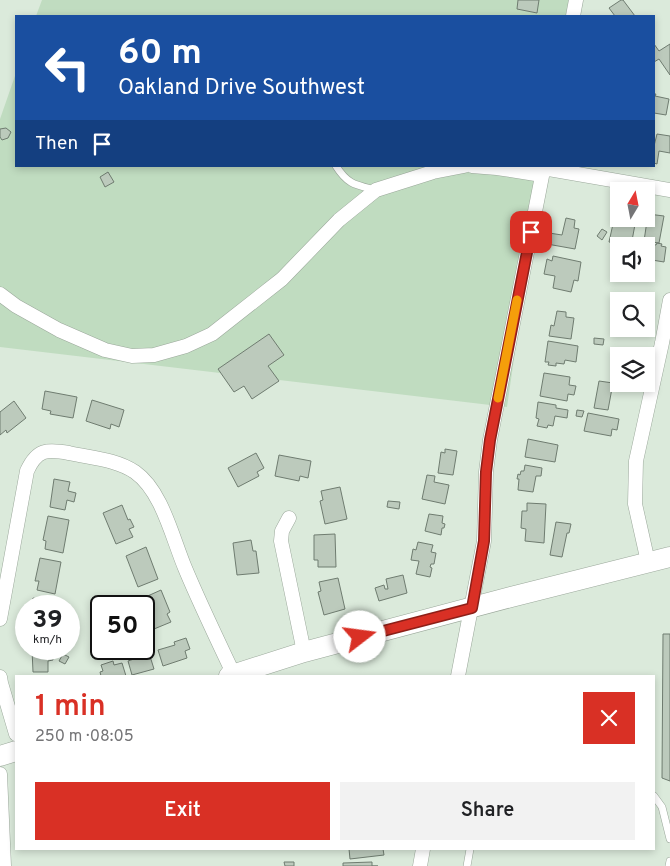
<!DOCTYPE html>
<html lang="en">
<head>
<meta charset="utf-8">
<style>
  body { margin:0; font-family:Overpass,sans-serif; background:#f2f2f2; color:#202124; height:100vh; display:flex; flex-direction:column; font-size:19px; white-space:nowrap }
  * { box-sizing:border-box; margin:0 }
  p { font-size:16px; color:#757577 }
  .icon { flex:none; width:28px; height:28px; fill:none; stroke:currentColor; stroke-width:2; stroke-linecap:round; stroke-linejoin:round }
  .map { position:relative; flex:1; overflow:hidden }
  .details { position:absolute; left:15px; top:675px; width:640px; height:175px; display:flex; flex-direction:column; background:#fff; border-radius:0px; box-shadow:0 2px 8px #0003 }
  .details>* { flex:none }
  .hud { position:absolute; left:15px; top:15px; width:640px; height:152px; border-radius:0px; box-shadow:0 2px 8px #0003; background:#1a4fa0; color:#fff; overflow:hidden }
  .needle { width:32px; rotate:10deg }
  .tools { position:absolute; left:610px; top:182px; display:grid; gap:10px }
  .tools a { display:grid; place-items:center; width:45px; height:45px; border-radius:0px; background:#fff; box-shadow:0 2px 8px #0003; font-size:25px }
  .speed { position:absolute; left:15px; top:595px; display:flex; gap:10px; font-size:25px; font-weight:700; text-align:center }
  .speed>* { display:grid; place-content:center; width:65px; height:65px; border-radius:50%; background:#fff; box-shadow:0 2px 8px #0003; line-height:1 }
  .speed small { font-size:12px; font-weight:400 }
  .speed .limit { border:2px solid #111; border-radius:8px; background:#fff; color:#111 }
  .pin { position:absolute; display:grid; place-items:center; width:42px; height:42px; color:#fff; margin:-21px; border-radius:10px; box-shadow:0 2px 8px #0006 }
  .me { position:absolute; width:55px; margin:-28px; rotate:75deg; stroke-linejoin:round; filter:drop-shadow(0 0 4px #0008) }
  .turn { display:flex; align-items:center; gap:18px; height:105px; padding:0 20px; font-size:22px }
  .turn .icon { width:65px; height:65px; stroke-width:2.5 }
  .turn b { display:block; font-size:35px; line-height:42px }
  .then { display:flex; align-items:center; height:48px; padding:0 20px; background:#0003; gap:10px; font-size:19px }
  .round { display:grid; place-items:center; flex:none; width:52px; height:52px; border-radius:0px; background:#f2f2f2 }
  .overview { display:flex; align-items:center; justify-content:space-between; height:85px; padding:0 20px }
  h1 { font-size:30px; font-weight:600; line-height:38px; color:#d93025 }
  .button { display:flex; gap:10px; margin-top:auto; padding:10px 20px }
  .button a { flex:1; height:58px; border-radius:0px; background:#d93025; color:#fff; font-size:20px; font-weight:600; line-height:58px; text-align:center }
  .button a+a { background:#f2f2f2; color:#202124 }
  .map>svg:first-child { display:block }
  .green { fill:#c0dcc0 }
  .building { fill:#bccabc; stroke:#6f7c70 }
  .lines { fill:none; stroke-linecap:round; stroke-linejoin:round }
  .service-casing { stroke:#9ba89b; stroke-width:8 }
  .minor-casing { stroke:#9ba89b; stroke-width:15 }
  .secondary-casing { stroke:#9ba89b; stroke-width:21 }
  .service { stroke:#fff; stroke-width:7 }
  .minor { stroke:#fff; stroke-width:14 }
  .secondary { stroke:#fff; stroke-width:20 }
  .route-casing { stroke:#8d1f18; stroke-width:12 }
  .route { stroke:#d93025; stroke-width:9 }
  .slow { stroke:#f59e0b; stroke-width:9 }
</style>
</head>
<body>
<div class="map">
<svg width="670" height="866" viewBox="0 0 670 866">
  <rect width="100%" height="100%" fill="#dbeadb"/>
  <path class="green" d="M 42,0 L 572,0 L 569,16 L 36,16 Z
    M 16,73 L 16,166 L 542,166 L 507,407 L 0,347 L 0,119 Z"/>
  <path class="building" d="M 518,0 L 539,0 L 537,13 L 517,9 Z
    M 621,0 L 623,0 L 635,16 L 615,16 L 609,8 Z
    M 654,44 L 659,51 L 670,44 L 670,75 L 659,59 L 654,62 Z
    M 654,94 L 656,94 L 655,96 L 669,99 L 666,115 L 654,113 Z
    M 6,128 L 11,132 L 8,138 L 2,140 L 0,137 L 0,129 Z
    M 657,134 L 670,136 L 670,153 L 659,151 L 657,164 L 654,163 L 654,146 Z
    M 108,172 L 114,182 L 105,187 L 100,177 Z
    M 648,214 L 664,216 L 659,243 L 644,241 Z
    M 615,215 L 619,215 L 619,219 L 636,219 L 631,246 L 609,242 Z
    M 566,218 L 575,220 L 574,228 L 579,229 L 575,249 L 547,244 L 549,233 L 562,235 Z
    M 602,229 L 607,232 L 602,240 L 597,236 Z
    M 642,242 L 656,245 L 657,243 L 662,244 L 661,246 L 666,247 L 664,262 L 646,259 L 646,246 L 642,246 Z
    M 553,256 L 581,262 L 578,281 L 574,280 L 571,292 L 553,288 L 555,276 L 544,274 L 547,259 L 552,261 Z
    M 557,311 L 566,312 L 566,317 L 574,318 L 571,339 L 549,336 L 551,325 L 554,326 Z
    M 269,334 L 284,355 L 268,366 L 279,381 L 252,399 L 244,386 L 234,392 L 218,369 Z
    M 594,338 L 604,339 L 603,345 L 594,344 Z
    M 548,341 L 578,346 L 576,362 L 565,360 L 564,364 L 556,363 L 556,366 L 548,365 L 549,362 L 545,362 Z
    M 544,373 L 570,377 L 569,385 L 576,386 L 574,395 L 568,394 L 567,401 L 540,396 Z
    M 599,381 L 613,383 L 608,410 L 594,408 Z
    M 45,391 L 77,397 L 73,418 L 50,414 L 51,411 L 42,409 Z
    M 92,400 L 124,410 L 119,427 L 111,424 L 110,429 L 86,421 Z
    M 14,401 L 26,418 L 7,433 L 6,430 L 0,435 L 0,412 Z
    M 538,402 L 556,405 L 556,408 L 568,410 L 567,418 L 555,416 L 553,426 L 548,425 L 547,428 L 537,426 L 539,419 L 536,418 Z
    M 577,410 L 584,411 L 582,417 L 576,416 Z
    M 588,413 L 619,419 L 617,430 L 612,429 L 611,436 L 584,431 Z
    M 528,439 L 558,445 L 555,462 L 525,457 Z
    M 445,449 L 457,451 L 453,475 L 438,473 L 441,452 L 445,453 Z
    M 256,453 L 264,468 L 257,472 L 259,476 L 238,487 L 228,468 Z
    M 279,455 L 311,461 L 308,478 L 300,476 L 299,481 L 275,476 Z
    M 525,465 L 542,468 L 541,476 L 536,476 L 533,492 L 518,490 L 519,479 L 517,479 L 518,474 L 520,475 L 521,471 L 524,471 Z
    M 427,475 L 435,476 L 434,482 L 449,485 L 445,504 L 422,499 Z
    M 54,479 L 70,482 L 68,491 L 76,493 L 74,502 L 67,500 L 65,510 L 50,507 Z
    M 340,487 L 347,519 L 325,524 L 320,501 L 323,500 L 321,491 Z
    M 388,501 L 400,502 L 399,509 L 387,507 Z
    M 527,503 L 546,504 L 544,543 L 525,541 L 526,529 L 521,528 L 522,511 L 527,511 Z
    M 122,505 L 128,520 L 130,519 L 134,527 L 129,529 L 133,537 L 116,544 L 103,513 Z
    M 429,514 L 443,516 L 442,523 L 445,524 L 444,528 L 442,528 L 441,535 L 425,531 Z
    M 48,516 L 69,520 L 63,553 L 45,549 L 46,541 L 43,540 Z
    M 556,522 L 571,524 L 569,533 L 567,533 L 562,557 L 550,555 Z
    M 335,534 L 336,567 L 318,567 L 318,560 L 314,560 L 314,535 Z
    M 251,540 L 253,551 L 256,551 L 259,573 L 237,575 L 233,543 Z
    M 418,542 L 433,545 L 431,552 L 436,553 L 434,564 L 431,564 L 430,567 L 432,568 L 430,577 L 416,574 L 419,561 L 411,560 L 413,549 L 416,550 Z
    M 146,547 L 158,579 L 138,587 L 126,556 Z
    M 40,558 L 61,562 L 55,594 L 37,590 L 39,581 L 35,581 Z
    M 403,575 L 407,593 L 379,601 L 375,588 L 384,585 L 385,589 L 388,589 L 386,579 Z
    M 338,578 L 345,609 L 324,615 L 318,592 L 321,591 L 319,582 Z
    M 161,590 L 170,612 L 167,614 L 171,622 L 154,629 L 141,599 Z
    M 33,598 L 53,602 L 53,606 L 31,606 Z
    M 663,634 L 670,634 L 670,781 L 662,778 Z
    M 186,638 L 190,649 L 185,651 L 187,658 L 163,666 L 158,650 L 175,645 L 174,642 Z
    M 32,649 L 53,649 L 53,660 L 48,661 L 48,672 L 33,672 Z
    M 140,651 L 141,656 L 149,653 L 154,669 L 132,675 L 128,661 L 134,659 L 132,654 Z
    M 63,654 L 69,657 L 65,664 L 59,661 Z
    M 113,661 L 114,665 L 122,663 L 126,676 L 101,676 L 100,672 L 103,671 L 101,665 Z
    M 349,849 L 383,849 L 384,855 L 350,859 Z
    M 284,862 L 294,862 L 294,866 L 285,866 Z
    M 372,862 L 372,866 L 378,866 L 343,866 L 343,863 Z"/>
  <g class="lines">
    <g class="service-casing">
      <path id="service" d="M 336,166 C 348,185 356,185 376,190
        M 654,796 L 662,807 L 670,839
        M 467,866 L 470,849
        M 669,866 L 670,861"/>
    </g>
    <g class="minor-casing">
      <path id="minor" d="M 573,16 L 576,0
        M 472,166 L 497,168 L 542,175
        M 543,168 L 670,190
        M 0,294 L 16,306 L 59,330 L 105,350 L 132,356 L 154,355 L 186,346 L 212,334 L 282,279 L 339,220 L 376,190 L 433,172 L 464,166
        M 289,518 L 282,531 L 281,541 L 304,652
        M 648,562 L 635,504 L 636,461 L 662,343 L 670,300
        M 0,619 L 27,471 C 37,449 47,449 69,453 C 91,458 116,459 135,472 C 162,491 172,537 185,568 C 200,604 217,639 234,675
        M 458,676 L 484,541 L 486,472 L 490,440 L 544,166
        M 0,677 L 1,683 L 16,734
        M 0,774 L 4,866
        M 420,866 L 423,849"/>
    </g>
    <g class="secondary-casing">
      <path id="secondary" d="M 229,676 L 304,652 L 511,597 L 670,557
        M 0,756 L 16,751"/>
    </g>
    <use href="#service" class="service"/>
    <use href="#minor" class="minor"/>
    <use href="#secondary" class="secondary"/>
  </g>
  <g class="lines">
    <g class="route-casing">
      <path id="route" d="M 360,637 L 472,608 L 484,541 L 486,472 L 490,440 L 531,232"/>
    </g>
    <use href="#route" class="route"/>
    <path class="slow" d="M 498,398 L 517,300"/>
  </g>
</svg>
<div class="tools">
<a><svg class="needle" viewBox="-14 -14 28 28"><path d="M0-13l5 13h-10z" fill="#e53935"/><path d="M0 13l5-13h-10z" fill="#757577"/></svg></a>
<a><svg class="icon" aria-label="sound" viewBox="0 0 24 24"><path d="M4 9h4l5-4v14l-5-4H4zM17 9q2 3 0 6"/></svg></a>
<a><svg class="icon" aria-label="search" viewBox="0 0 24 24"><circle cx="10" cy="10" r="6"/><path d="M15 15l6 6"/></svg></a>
<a><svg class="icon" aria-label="layers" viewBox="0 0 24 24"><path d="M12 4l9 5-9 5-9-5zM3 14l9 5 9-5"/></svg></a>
</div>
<div class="speed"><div>39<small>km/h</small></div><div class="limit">50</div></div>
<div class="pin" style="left:531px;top:232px;background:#d93025"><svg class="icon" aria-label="arrive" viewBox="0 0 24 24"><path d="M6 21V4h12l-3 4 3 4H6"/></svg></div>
<svg class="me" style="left:360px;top:637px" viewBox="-20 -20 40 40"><circle r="19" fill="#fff"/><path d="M0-13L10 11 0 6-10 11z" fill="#d93025"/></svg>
<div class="hud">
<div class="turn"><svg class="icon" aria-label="left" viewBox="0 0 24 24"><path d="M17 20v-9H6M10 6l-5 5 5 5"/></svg><div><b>60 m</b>Oakland Drive Southwest</div></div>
<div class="then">Then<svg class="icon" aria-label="arrive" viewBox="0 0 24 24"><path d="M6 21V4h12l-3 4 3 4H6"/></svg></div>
</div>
<section class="details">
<div class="overview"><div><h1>1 min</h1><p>250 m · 08:05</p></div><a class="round" style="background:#d93025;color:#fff"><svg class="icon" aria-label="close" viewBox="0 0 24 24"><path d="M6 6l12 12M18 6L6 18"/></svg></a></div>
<div class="button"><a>Exit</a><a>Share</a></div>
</section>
</div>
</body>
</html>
